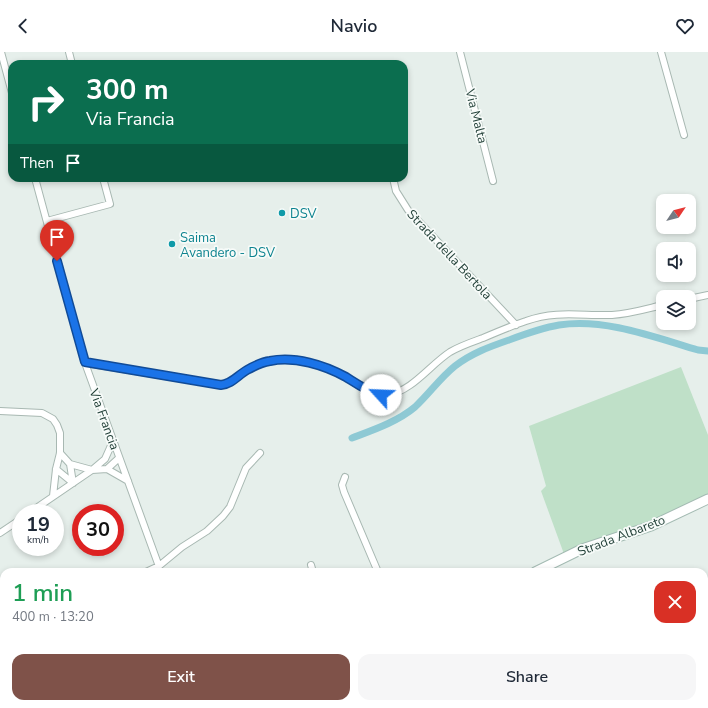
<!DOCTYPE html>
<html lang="en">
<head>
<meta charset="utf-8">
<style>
  body { margin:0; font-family:"Nunito Sans",sans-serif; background:#f6f6f7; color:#1f2937; height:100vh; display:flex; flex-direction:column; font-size:15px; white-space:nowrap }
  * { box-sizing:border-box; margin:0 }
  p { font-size:13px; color:#747a83 }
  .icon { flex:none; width:22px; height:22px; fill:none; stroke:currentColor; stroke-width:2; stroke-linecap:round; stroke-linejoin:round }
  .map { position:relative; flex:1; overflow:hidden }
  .sheet { position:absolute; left:0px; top:516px; width:708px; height:140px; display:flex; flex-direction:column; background:#fff; border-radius:12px 12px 0 0; box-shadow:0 2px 6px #0003 }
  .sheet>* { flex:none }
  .hud { position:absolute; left:8px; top:8px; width:400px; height:122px; border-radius:12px; box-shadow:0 2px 6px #0003; background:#0b6e4f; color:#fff; overflow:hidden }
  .needle { width:26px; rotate:55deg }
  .fabs { position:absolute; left:656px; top:142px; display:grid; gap:8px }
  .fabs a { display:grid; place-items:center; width:40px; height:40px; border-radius:8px; background:#fff; box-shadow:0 2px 6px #0003; font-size:20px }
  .speed { position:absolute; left:12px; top:452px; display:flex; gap:8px; font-size:20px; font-weight:700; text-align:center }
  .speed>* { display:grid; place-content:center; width:52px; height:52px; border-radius:50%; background:#fff; box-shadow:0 2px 6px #0003; line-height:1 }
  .speed small { font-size:10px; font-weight:400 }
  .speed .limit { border:6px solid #d22; background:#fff; color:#111 }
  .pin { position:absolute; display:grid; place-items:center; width:34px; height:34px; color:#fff; margin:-41px -17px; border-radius:50% 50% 50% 0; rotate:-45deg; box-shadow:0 0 4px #0007 }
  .pin .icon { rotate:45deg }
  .me { position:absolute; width:44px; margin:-22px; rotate:295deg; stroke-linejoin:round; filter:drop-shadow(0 0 3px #0008) }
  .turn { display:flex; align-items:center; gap:14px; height:84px; padding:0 12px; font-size:18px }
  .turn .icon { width:52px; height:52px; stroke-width:2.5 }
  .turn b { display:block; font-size:28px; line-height:34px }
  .then { display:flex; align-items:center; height:38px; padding:0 12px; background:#0003; gap:8px; font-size:15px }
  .round { display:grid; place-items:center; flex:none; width:42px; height:42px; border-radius:12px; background:#f6f6f7 }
  .head { display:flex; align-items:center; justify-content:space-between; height:68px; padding:0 12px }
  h1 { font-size:24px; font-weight:600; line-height:30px; color:#1e9e55 }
  .button { display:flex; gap:8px; margin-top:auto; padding:8px 12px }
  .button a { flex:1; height:46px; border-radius:12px; background:#7f5249; color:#fff; font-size:16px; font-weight:600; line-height:46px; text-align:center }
  .button a+a { background:#f6f6f7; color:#1f2937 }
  header { display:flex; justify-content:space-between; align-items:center; height:52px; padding:0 12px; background:#fff; font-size:18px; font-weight:600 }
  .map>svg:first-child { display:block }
  .green { fill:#bfe0c8 }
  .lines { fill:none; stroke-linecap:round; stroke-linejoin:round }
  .stream { stroke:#8ec9d4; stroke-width:2 }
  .canal { stroke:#8ec9d4; stroke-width:7 }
  .street-casing { stroke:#a8b8b2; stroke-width:8 }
  .secondary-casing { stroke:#a4bbb3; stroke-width:11 }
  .street { stroke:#fff; stroke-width:6 }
  .secondary { stroke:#fff; stroke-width:9 }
  .route-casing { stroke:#114b97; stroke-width:10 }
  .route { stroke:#1a73e8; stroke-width:7 }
  .culture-dot { fill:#0f9aa8; stroke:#f7fbf9; stroke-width:1.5 }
  .labels { text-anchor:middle; stroke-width:3.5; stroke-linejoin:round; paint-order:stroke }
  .street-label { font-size:13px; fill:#24423a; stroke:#f7fbf9 }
  .culture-label { font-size:13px; fill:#0d838f; stroke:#f7fbf9; text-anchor:start }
</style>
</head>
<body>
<header><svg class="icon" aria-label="back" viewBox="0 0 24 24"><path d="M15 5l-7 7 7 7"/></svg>Navio<svg class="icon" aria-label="heart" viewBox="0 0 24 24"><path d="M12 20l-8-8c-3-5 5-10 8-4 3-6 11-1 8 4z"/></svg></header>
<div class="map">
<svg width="708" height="656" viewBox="0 0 708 656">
  <rect width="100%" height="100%" fill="#e6efeb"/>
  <path class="green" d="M 681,315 L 708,383 L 708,442 L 647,472 L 564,502 L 541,439 L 546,434 L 529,374 Z"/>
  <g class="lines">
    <path class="stream" d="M 231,652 L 231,656"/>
    <path class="canal" d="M 352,386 C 373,378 397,370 415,355 C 429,342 440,326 455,314 C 472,301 489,295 509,288 C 525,282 541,276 559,273 C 605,266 654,285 698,298 L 708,299"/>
    <g class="street-casing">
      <path id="street" d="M 1,0 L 12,41
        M 69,0 L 72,12
        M 460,0 L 493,129
        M 661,0 L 684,83
        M 35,126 L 85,311 L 161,520
        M 393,126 L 396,139 L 408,158 L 516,273
        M 47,169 L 110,152 L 103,126
        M 689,247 L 708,243
        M 85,311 L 221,333 C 232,332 238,323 247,318 C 262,308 281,305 299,309 C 313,311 329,317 342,323 C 356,330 372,346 388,343 C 412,339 430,313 450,300 C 460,294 472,290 483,286 C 497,280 511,274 526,269 C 556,258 582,264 612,263 C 630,262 646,257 663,253
        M 0,359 L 42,361 L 53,367 L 57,373 L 60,381 L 60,401 L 56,417 L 53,444
        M 60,401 L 70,412 L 92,418 L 107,417 L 128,429
        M 70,412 L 73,431
        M 56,417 L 73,431
        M 107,417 L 119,406
        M 345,425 L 342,433 L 344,440 L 378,520
        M 29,461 L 92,418 L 105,407 L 113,389
        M 0,481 L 21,467
        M 311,513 L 313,520
        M 146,520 L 159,514 L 182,495 L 207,479 L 223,464 L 230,455 L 246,416 L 260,401
        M 0,611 L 4,609
        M 431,652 L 431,656"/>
    </g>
    <g class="secondary-casing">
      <path id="secondary" d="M 535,520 L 582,497 L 651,474 L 708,447
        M 127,656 L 133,652"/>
    </g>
    <use href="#street" class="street"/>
    <use href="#secondary" class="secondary"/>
  </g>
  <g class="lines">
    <g class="route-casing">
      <path id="route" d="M 57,209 L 85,310 L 221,333 C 232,332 238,323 247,318 C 254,314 262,310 270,309 C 295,304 324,313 346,325 C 357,332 368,340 381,343"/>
    </g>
    <use href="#route" class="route"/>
  </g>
  <g class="culture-dot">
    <circle cx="282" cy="161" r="4"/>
    <circle cx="172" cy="192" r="4"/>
  </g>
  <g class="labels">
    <g class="street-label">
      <text transform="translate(477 64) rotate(76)" y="5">Via Malta</text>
      <text transform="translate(450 202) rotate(47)" y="5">Strada della Bertola</text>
      <text transform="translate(105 367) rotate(70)" y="5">Via Francia</text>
      <text transform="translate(621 483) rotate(-21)" y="5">Strada Albareto</text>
    </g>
    <g class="culture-label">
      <text x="290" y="166">DSV</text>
      <text x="180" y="190">Saima<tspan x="180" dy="15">Avandero - DSV</tspan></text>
    </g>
  </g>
</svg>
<div class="fabs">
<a><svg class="needle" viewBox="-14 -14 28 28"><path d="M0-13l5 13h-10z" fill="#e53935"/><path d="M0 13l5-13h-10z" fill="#747a83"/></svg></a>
<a><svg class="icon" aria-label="sound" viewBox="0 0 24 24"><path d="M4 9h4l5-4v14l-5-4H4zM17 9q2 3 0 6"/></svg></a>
<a><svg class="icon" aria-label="layers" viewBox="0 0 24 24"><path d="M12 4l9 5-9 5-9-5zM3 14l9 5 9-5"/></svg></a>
</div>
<div class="speed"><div>19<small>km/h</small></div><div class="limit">30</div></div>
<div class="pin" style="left:57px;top:209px;background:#d93025"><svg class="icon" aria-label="arrive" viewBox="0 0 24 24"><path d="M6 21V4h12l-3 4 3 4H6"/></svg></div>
<svg class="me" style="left:381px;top:343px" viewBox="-20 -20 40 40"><circle r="19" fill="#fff"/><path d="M0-13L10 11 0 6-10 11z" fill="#1a73e8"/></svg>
<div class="hud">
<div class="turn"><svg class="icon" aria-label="right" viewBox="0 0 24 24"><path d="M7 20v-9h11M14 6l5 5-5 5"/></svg><div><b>300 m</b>Via Francia</div></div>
<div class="then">Then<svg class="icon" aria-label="arrive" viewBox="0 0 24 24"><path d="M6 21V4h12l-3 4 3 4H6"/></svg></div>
</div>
<section class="sheet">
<div class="head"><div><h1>1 min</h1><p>400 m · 13:20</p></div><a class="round" style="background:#d93025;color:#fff"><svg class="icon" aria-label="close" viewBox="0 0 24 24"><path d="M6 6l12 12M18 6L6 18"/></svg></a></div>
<div class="button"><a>Exit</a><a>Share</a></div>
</section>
</div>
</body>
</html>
